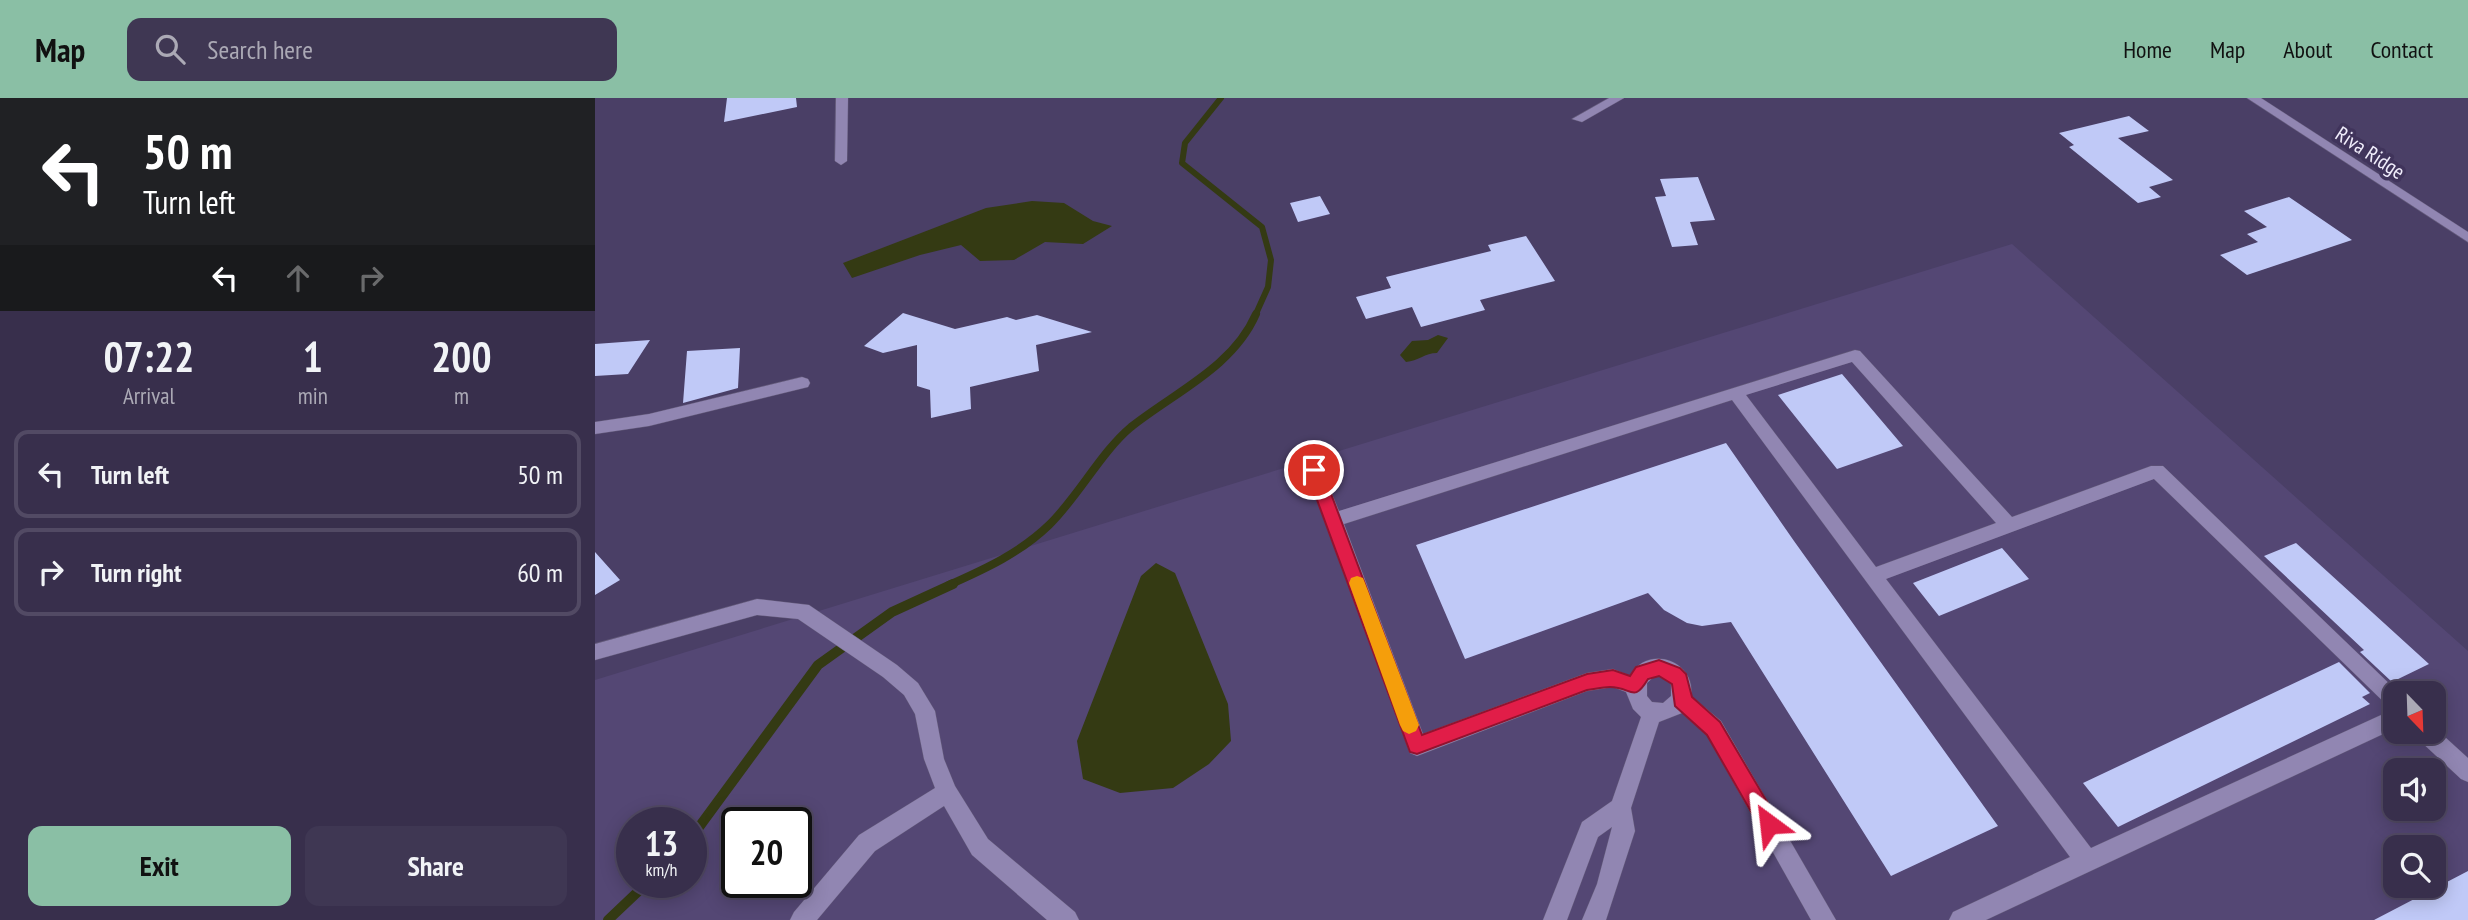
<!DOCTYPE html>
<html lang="en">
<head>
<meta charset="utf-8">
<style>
  body { margin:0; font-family:"PT Sans Narrow",sans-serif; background:#3f3753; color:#f1f3f6; height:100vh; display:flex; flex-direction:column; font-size:26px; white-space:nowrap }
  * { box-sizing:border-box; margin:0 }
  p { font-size:23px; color:#aba9b5 }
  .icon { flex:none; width:38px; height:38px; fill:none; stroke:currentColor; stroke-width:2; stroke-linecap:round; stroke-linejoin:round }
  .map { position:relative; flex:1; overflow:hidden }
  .details { display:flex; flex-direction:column; background:#382f4c; width:595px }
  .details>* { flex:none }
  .top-card { background:#202124; color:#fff; overflow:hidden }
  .needle { width:46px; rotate:157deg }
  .fabs { position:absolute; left:1788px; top:583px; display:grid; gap:14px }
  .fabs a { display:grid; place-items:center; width:63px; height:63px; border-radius:14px; background:#382f4c; box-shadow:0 4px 18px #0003,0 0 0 2px #524a64; font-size:35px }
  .speed { position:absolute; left:21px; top:709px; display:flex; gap:14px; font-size:35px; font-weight:700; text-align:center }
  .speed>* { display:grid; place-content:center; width:91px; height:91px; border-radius:50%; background:#382f4c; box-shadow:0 4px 18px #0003,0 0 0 2px #524a64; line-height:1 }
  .speed small { font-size:18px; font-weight:400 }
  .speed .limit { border:4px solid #111; border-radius:10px; background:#fff; color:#111 }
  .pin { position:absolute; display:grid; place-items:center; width:60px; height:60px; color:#fff; margin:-30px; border:4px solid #fff; border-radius:50%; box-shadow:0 2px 7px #0007 }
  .me { position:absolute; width:77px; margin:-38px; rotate:330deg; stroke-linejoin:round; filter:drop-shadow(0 0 5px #0008) }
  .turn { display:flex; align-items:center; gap:24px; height:147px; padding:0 28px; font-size:32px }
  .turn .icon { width:91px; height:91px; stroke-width:2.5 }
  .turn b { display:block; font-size:49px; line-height:60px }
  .lanes { display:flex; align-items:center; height:66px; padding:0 28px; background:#0003; justify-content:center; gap:35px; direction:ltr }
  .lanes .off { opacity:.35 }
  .eta { display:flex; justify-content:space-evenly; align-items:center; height:119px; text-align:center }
  .eta b { font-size:42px; font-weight:600; line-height:49px }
  .primary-button { display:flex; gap:14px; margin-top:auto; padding:14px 28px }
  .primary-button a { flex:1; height:80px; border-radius:14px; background:#8abfa5; color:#111; font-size:28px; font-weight:600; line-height:80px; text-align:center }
  .primary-button a+a { background:#3f3753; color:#f1f3f6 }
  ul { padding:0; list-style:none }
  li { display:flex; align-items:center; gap:21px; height:88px; margin:0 14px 10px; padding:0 14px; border:4px solid #524a64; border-radius:14px }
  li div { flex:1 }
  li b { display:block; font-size:26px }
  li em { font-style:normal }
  header { display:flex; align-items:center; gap:42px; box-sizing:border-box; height:98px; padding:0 35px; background:#8abfa5; color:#111 }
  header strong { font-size:33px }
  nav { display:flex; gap:38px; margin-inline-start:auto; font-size:24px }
  .search { width:490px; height:63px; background:#3f3753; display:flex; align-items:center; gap:18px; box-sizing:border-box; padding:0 24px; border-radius:14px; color:#aba9b5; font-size:26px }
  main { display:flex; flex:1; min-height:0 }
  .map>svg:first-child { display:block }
  .built { fill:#544774; fill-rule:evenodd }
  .water { fill:#343a13 }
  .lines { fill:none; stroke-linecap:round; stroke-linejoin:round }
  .stream-far2 { stroke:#343a13; stroke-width:6 }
  .stream-far1 { stroke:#343a13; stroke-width:8 }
  .stream { stroke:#343a13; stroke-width:10 }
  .building { fill:#c0c9f7 }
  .minor-casing { stroke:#625978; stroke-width:1 }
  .minor { fill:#9186b2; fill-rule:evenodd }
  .route { fill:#e11d48; stroke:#92132f; stroke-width:2 }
  .slow { fill:#f59e0b }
  .labels { text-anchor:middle; stroke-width:7; stroke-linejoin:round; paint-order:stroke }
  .far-street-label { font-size:21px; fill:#f0edfb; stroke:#40345b }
</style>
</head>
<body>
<header>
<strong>Map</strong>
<div class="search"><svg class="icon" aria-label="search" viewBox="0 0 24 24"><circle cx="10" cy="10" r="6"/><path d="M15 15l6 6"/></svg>Search here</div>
<nav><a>Home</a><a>Map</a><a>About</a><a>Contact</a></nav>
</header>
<main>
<section class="details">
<div class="top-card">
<div class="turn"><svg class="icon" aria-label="left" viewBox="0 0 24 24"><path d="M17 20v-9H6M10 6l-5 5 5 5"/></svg><div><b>50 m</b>Turn left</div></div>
<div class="lanes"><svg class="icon" aria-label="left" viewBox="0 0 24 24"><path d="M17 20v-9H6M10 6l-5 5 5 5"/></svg><svg class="icon off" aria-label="ahead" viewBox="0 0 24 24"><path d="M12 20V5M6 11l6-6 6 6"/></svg><svg class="icon off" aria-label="right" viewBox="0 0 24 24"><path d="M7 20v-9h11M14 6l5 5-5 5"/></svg></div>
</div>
<div class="eta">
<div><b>07:22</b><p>Arrival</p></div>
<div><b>1</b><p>min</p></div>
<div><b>200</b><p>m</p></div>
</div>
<ul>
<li><svg class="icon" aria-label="left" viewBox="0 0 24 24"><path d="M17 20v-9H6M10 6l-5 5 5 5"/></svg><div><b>Turn left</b></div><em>50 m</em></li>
<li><svg class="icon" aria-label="right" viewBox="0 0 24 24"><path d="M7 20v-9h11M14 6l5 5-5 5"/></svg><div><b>Turn right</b></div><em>60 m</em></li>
</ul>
<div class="primary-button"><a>Exit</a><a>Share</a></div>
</section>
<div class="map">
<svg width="1873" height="822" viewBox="0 0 1873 822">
  <rect width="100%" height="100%" fill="#4a3f66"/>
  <path class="built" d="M 1417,146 L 1873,553 L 1873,822 L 0,822 L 0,582 ZM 1801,595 L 1839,595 L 1839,634 L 1801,634 ZM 1801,672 L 1839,672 L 1839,710 L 1801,710 ZM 37,724 L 96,724 L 96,784 L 37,784 ZM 142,724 L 201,724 L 201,784 L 142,784 ZM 1801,749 L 1839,749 L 1839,788 L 1801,788 Z"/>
  <path class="water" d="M 437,103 L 469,105 L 498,123 L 517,128 L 488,146 L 450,144 L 419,162 L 385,163 L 366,147 L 325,157 L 257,180 L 248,165 L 391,110 Z
    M 843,237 L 853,240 L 842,255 C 830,255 823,263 811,264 L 805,257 L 817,243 L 833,242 Z
    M 561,465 L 580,475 L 633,606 L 636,643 L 614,666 L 578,690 L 525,695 L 488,681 L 482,643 L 546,478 Z"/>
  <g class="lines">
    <path class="stream-far2" d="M 626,0 L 590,45 L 587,65 L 667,129 L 676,162 L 673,189 L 660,218"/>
    <path class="stream-far1" d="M 354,487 C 390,471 425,455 454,427 C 483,399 506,354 536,329 C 580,294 638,269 661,216"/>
    <path class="stream" d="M 96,740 L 223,567 L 297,514 L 358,486
      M 13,822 L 53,784"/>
  </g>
  <path class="building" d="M 132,0 L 201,0 L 202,9 L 129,24 Z
    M 1534,18 L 1554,33 L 1523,40 L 1578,82 L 1554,89 L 1566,99 L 1543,105 L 1474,49 L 1479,47 L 1464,35 Z
    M 1103,79 L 1120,122 L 1095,124 L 1103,147 L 1077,149 L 1060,99 L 1071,98 L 1065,81 Z
    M 725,98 L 735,116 L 703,124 L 695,105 Z
    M 1694,99 L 1757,142 L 1652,177 L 1625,157 L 1663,144 L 1652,136 L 1672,129 L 1649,113 Z
    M 931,138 L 960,183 L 885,202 L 890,212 L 826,229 L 817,209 L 771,221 L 761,199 L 796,190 L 791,179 L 896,153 L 893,147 Z
    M 308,215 L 360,231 L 412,219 L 421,222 L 442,217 L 497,234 L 441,247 L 444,273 L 375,289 L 376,311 L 336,320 L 335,292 L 322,288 L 322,247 L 288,255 L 269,248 Z
    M 55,242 L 33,276 L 0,278 L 0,246 Z
    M 145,250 L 143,290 L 88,305 L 92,253 Z
    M 1247,276 L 1308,348 L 1242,371 L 1183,297 Z
    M 1131,345 L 1199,443 L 1403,728 L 1296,778 L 1136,524 L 1107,528 L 1092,525 L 1069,512 L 1053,495 L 870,561 L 821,447 Z
    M 1701,445 L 1834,566 L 1797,584 L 1765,554 L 1769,552 L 1669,458 Z
    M 1407,450 L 1434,481 L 1344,518 L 1318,485 Z
    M 0,454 L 25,482 L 0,497 Z
    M 1744,564 L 1775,595 L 1767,599 L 1775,606 L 1523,729 L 1488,685 Z
    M 1873,773 L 1873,822 L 1779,822 Z"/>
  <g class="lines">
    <g class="minor-casing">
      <path id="minor" d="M 241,0 L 253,0 L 252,63 L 246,67 L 240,63 Z
        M 1014,0 L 1029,0 L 987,24 L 977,21 Z
        M 1652,0 L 1666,0 L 1873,134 L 1873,144 Z
        M 1260,252 L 1265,253 L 1417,419 L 1556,368 L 1568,368 L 1804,595 L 1801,595 L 1801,630 L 1391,822 L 1354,822 L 1358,814 L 1475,759 L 1137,302 L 749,426 L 828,636 L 992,575 L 1018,571 L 1035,578 C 1052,546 1101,562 1096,598 L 1126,623 L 1241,822 L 1216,822 L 1112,637 L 1087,615 L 1064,624 L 1036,710 L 1040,733 L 1011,822 L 987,822 L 1002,786 L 1017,729 L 1003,739 L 972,822 L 948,822 L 987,724 L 1017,703 L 1046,619 L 1038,611 L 1031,594 L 1018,589 L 992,593 L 822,658 L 815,655 L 711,372 L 713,367 L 725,367 L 744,413 ZM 1257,264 L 1401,425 L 1281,469 L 1151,297 ZM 1559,381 L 1797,612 L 1496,750 L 1291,481 ZM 1060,578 L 1068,578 L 1076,585 L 1076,598 L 1068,605 L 1057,604 L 1052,598 L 1052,585 Z
        M 207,279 L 213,281 L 215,285 L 213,289 L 54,328 L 0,336 L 0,324 L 54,316 Z
        M 162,501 L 214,507 L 302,567 L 323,585 L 340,613 L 349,661 L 360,688 L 393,741 L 480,814 L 484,822 L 452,822 L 377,757 L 349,708 L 280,753 L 222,822 L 195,822 L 199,814 L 264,737 L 340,690 L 329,661 L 320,616 L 309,597 L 288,579 L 203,521 L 162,517 L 0,562 L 0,546 Z
        M 1839,629 L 1873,660 L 1873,684 L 1866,681 L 1823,641 L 1820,634 L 1839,634 Z"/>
    </g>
    <use href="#minor" class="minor"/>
  </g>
  <path class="route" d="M 719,366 L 727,372 L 827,637 L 992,576 L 1018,572 L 1035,578 L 1041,569 L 1064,562 L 1085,570 L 1091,576 L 1097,599 L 1125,624 L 1181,719 L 1184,726 L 1181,733 L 1174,736 L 1167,733 L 1112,637 L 1080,608 L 1077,586 L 1064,578 L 1053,581 C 1038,606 1037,589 1015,589 C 1008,589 1000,591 992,592 L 822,656 L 815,654 L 711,372 Z"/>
  <path class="slow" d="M 762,478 L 768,480 L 770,485 L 824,627 L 821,633 L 814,636 L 808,633 L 805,627 L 754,485 L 756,480 Z"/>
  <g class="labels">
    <g class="far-street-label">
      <text transform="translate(1775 55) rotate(33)" y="7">Riva Ridge</text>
    </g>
  </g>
</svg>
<div class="fabs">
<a><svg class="needle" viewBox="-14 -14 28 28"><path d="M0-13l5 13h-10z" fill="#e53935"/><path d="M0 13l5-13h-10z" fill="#aba9b5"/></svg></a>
<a><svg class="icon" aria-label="sound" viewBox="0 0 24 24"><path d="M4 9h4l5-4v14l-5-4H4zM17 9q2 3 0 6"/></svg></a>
<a><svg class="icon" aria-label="search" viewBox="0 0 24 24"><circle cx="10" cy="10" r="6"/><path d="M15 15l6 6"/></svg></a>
</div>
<div class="speed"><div>13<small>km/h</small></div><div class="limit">20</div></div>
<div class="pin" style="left:719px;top:372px;background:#d93025"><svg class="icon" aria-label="arrive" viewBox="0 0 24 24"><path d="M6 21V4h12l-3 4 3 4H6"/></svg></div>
<svg class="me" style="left:1174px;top:726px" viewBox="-20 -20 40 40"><path d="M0-17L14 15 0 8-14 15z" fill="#e11d48" stroke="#fff" stroke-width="4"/></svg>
</div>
</main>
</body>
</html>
